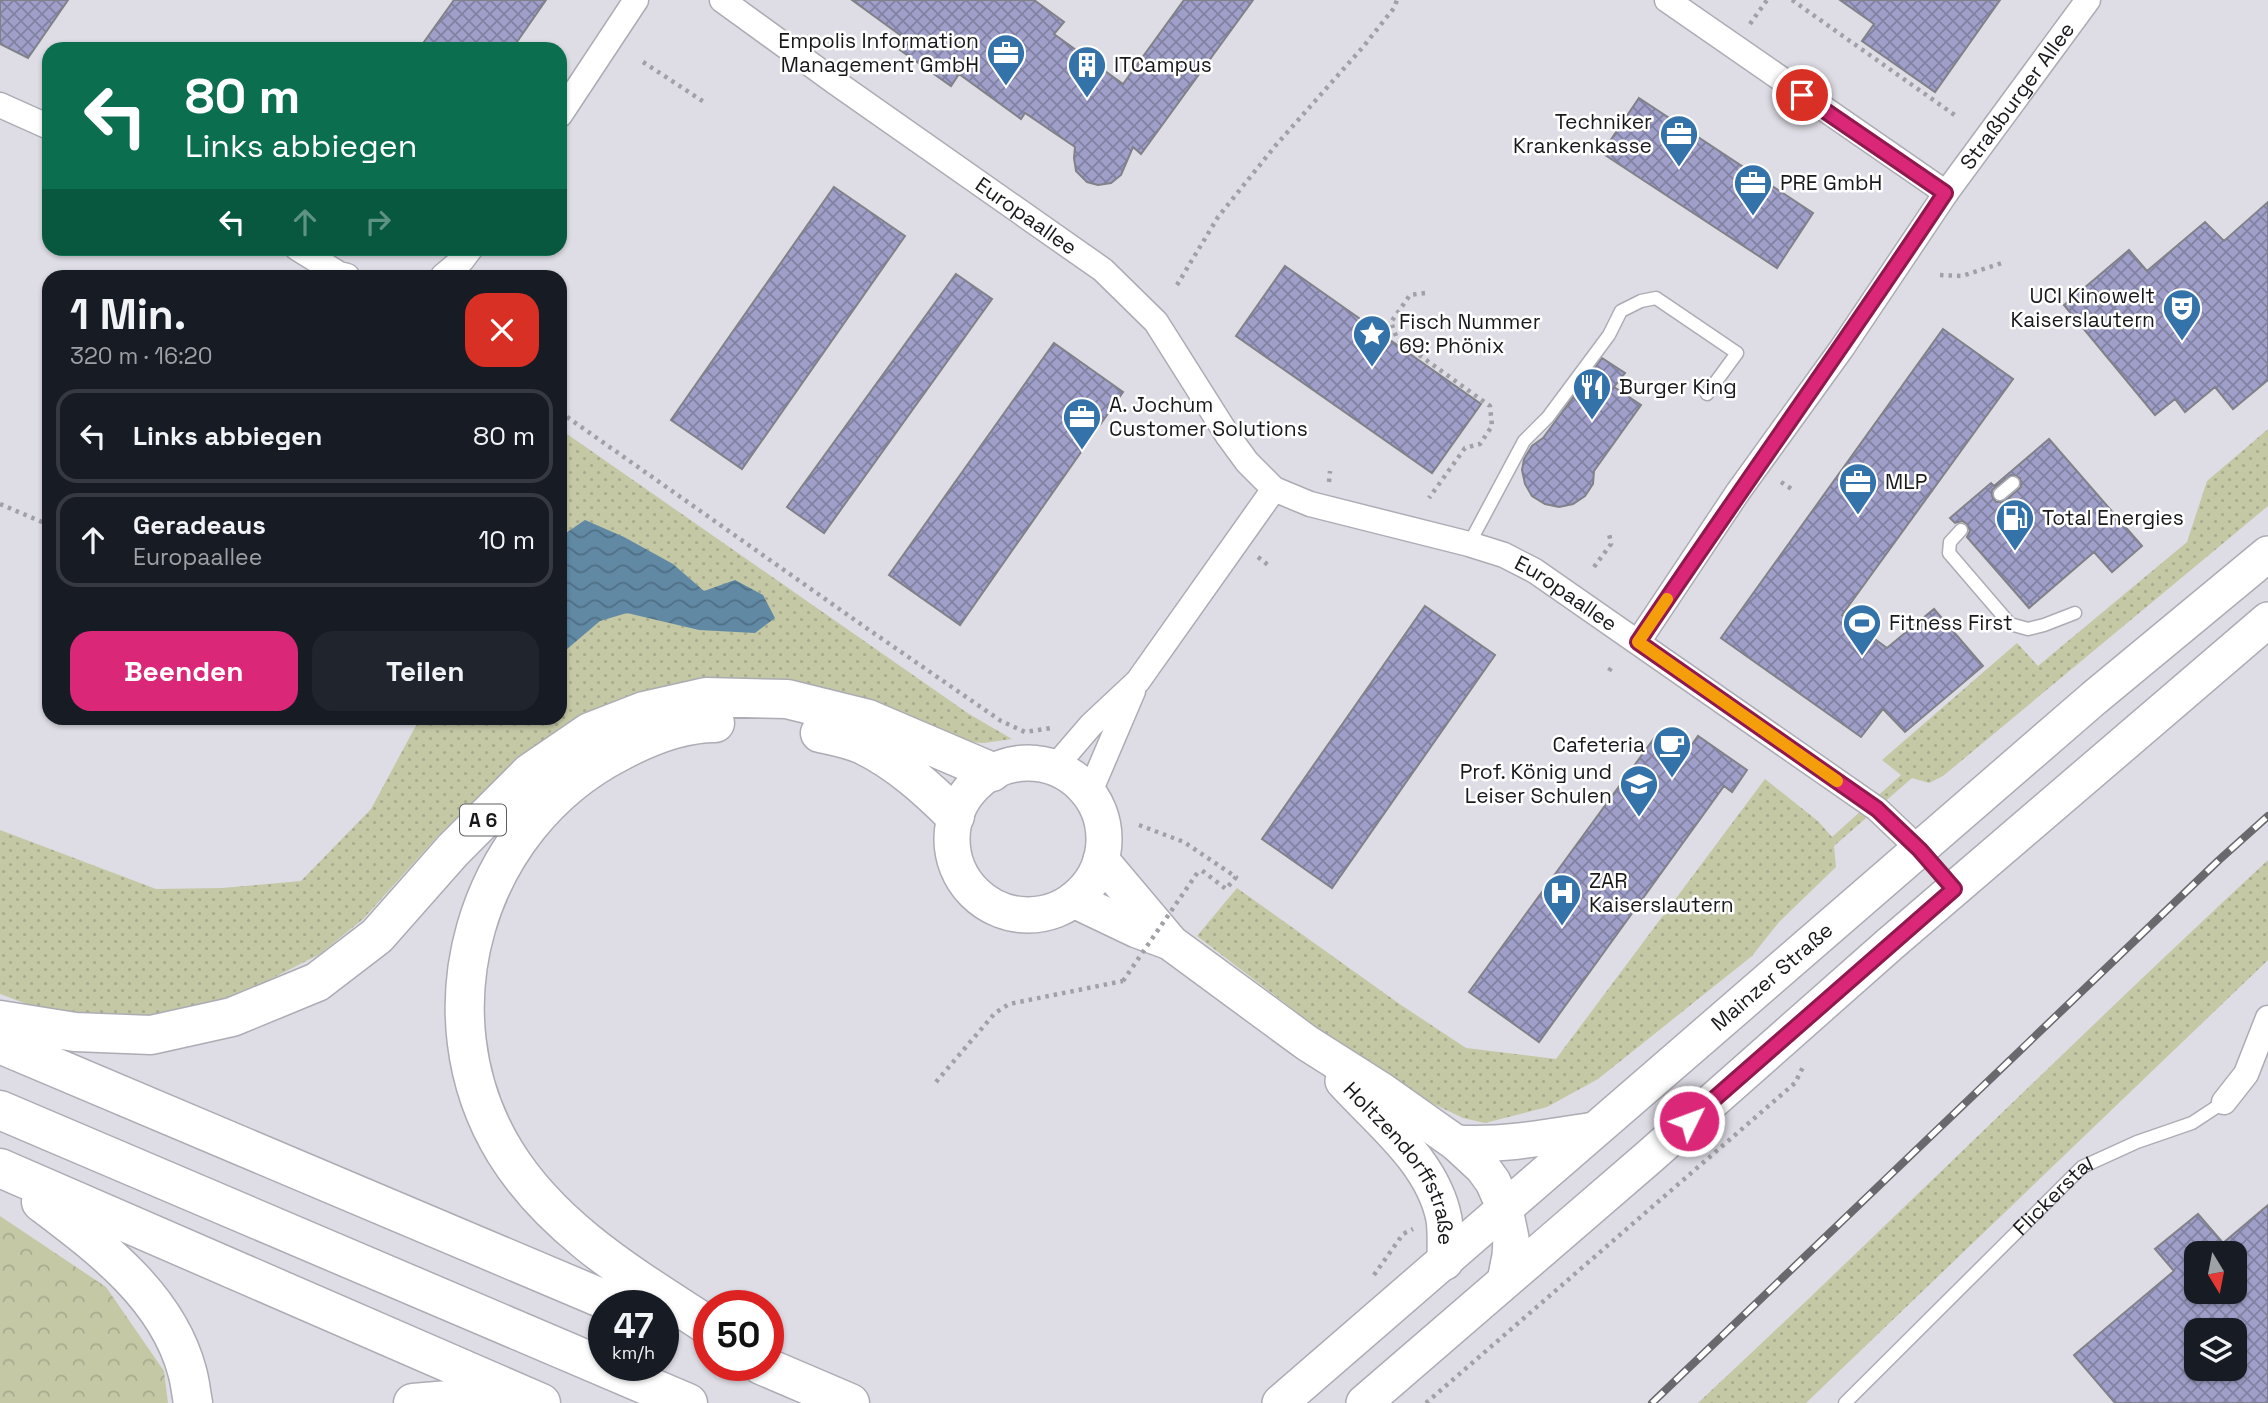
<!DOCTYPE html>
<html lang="de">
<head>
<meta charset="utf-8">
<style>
  body { margin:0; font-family:"Space Grotesk",sans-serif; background:#20242c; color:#f1f3f6; height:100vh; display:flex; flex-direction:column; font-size:26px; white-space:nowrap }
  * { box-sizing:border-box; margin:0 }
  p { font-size:23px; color:#9ea1a6 }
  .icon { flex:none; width:38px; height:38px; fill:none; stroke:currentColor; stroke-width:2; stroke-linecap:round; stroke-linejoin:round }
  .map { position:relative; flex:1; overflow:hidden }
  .drawer { position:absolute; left:42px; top:270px; width:525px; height:455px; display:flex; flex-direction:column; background:#171b24; border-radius:21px; box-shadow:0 2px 5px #0004 }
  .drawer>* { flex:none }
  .hud { position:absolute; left:42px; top:42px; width:525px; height:214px; border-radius:21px; box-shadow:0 2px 5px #0004; background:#0b6e4f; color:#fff; overflow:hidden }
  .needle { width:46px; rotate:170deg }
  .buttons { position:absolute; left:2184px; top:1241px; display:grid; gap:14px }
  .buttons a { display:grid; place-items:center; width:63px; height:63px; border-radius:14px; background:#171b24; box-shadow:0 2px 5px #0004; font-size:35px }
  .speed { position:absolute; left:588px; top:1290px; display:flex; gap:14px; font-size:35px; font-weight:700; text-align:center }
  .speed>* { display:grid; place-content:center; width:91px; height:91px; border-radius:50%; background:#171b24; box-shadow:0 2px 5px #0004; line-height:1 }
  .speed small { font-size:18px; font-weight:400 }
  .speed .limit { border:10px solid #d22; background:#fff; color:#111 }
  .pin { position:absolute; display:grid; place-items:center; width:60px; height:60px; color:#fff; margin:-30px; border:4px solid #fff; border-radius:50%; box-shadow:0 2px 7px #0007 }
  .me { position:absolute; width:77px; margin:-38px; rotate:48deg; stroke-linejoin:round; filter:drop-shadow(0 0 5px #0008) }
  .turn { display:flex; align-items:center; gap:24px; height:147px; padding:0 28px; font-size:32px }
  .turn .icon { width:91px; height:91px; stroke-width:2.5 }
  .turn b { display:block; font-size:49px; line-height:60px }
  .lanes { display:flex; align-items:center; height:66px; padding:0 28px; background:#0003; justify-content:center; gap:35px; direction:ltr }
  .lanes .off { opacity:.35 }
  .round { display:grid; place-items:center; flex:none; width:74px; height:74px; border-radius:21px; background:#20242c }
  .summary { display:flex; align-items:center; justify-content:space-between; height:119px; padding:0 28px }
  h1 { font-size:42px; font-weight:800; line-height:52px }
  .cta { display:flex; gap:14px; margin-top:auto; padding:14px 28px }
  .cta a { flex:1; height:80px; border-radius:21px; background:#db2777; color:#fff; font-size:28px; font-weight:800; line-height:80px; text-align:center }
  .cta a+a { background:#20242c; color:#f1f3f6 }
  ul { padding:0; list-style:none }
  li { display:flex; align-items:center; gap:21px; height:94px; margin:0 14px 10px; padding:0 14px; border:4px solid #363941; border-radius:21px }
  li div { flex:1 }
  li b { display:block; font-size:26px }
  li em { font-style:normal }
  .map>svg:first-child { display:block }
  .grass { fill:url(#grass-dots) }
  .forest { fill:url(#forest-crowns) }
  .water { fill:url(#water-waves) }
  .building { fill:url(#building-cross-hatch); stroke:#818189; stroke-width:2; fill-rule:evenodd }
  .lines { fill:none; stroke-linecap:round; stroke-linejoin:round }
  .lane-casing { stroke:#acacb4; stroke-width:15 }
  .street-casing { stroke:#acacb4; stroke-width:27 }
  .secondary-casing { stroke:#acacb4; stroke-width:38 }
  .highway-casing { stroke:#acacb4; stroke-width:41 }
  .path { stroke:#a1a0a6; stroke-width:4.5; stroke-dasharray:3.5 5; stroke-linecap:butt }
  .lane { stroke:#fff; stroke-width:12 }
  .street { stroke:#fff; stroke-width:24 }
  .secondary { stroke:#fff; stroke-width:35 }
  .highway { stroke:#fff; stroke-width:38 }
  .rail-casing { stroke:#68686d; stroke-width:8 }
  .rail { stroke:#fff; stroke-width:5; stroke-dasharray:16; stroke-linecap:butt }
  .path-bridge { stroke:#a1a0a6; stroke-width:4.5; stroke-dasharray:3.5 5; stroke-linecap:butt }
  .route-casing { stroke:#8e194d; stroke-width:18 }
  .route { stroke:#db2777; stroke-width:12 }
  .slow { stroke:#f59e0b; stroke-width:12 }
  .labels { text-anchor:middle; stroke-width:5; stroke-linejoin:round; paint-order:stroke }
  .shield { fill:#fff; stroke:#5e5e60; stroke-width:2 }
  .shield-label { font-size:19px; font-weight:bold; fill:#19191c }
  .poi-label { font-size:21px; fill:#19191c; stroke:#fff; text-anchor:start }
  .street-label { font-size:21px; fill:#19191c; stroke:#fff }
</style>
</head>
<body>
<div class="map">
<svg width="2268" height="1403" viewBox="0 0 2268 1403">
  <defs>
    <pattern id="grass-dots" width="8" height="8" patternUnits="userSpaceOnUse" patternTransform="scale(1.75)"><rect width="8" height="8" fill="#c4c8a5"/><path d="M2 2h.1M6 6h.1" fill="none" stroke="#a8ab8d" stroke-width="1.8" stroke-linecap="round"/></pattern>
    <pattern id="forest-crowns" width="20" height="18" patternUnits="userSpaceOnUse" patternTransform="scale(1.75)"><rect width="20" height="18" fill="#c4c8a5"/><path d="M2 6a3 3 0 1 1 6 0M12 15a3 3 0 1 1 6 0" fill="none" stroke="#a8ab8d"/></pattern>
    <pattern id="water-waves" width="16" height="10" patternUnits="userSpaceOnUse" patternTransform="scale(1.75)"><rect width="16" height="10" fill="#6189a4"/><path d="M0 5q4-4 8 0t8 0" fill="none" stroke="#4f6f85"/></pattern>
    <pattern id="building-cross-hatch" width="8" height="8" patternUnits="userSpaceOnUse" patternTransform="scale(1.75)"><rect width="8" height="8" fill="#9f9fc9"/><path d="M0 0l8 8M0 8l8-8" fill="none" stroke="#8181a2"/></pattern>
  </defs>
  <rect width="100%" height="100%" fill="#dedde5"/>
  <path class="grass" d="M 2268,429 L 2268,506 L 1943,776 L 1929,783 L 1912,778 L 1834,846 L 1836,867 L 1779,922 L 1752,956 L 1598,1079 L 1547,1107 L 1485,1123 L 1463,1118 L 1417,1096 L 1336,1042 L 1197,936 L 1237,888 L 1401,1005 L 1466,1048 L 1556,1059 L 1765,779 L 1819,822 L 1832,837 L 1901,775 L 1882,760 L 2017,643 L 2038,666 L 2187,542 L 2207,481 Z
    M 567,434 L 969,714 L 1012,739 L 984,743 L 952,741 L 804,686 L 574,721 L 502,774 L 438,836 L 363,919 L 320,954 L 243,993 L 139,1022 L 54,1014 L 0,994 L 0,830 L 156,889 L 222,888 L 301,881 L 371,809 L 420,718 L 560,718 L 560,452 Z
    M 2268,860 L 2268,960 L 1806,1403 L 1698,1403 C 1890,1224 2076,1038 2268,860 Z"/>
  <path class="forest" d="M 0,1216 L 106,1287 L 164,1371 L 168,1403 L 0,1403 Z"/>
  <path class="water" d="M 585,520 L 624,537 L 673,564 L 704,591 L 735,580 L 763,595 L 775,618 L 755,633 L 699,630 L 627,613 L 600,621 L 560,655 L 560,537 Z"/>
  <path class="building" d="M 0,0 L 68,0 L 28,58 L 0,44 Z
    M 454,0 L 546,0 L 512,49 L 419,49 Z
    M 852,0 L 1034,0 L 1064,22 L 1054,34 L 1123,84 L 1184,0 L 1253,0 L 1141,154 L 1133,147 L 1121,175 L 1111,183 L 1098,185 L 1087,182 L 1076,171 L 1074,158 L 1075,147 L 1025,113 L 1021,119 L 959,74 L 951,86 L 900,50 L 907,40 Z
    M 1840,0 L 2000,0 L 1935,92 L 1862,41 L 1874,24 Z
    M 1639,98 L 1813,213 L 1777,268 L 1602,153 Z
    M 834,187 L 905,236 L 742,469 L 671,420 Z
    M 2268,202 L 2268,380 L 2233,409 L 2215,387 L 2185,412 L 2175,399 L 2155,415 L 2064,305 L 2129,250 L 2147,271 L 2205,222 L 2224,241 Z
    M 1285,266 L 1481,404 L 1432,473 L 1236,336 Z
    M 956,274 L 992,299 L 824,533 L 787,507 Z
    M 1943,329 L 2013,379 L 1842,615 L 1887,648 L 1934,609 L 1983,666 L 1905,732 L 1883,709 L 1861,737 L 1721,638 Z
    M 1054,343 L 1123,392 L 960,625 L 889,575 Z
    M 1602,358 L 1625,373 L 1614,387 L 1641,405 L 1594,471 L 1593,484 L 1585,496 L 1573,504 L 1559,507 L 1545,504 L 1532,496 L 1525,484 L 1522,470 L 1524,459 L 1532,446 L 1543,438 Z
    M 2049,439 L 2142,546 L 2112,572 L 2094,552 L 2029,608 L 1967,537 L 1970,531 L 1967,524 L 1962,521 L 1955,523 L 1950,518 L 1991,483 L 1994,486 ZM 2011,475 L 2020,478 L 2021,487 L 2005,501 L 1996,502 L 1992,496 L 1992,490 Z
    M 1425,606 L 1495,655 L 1332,888 L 1262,839 Z
    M 1658,733 L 1686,753 L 1698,736 L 1747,770 L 1732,792 L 1724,786 L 1539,1042 L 1469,992 Z
    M 2268,1205 L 2268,1403 L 2115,1403 L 2074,1355 L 2174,1271 L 2155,1249 L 2198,1214 L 2223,1243 ZM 2196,1253 L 2235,1253 L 2235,1292 L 2196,1292 ZM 2196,1330 L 2235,1330 L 2235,1368 L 2196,1368 Z"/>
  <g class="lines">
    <g class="lane-casing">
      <g id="lane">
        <path d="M 2000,494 L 2013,483"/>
        <path d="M 1961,530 L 1950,542 L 1949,553 L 2010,624 L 2028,629 L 2044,625 L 2075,613"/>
        <path d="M 1469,544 L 1524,441 L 1548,417 L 1609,335 L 1621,311 L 1641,301 L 1656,298 L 1737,353 L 1707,394"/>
        <path id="s1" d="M 1845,1403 L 2082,1167 L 2137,1142 L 2192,1123 L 2224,1102"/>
      </g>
    </g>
    <g class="street-casing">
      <g id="street">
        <path id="s2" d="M 722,0 L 835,82 L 1103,270 L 1156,322 L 1228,436 L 1247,462 L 1274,489 L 1310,504 L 1469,544 L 1504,555 L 1535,571 L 1877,809 L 1920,850"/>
        <path d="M 1667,0 L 1946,193"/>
        <path d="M 0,105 L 49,127"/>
        <path d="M 560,115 L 636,0"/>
        <path d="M 297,248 L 339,274 L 347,276"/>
        <path d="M 443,276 L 462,260 L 471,248"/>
        <path id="s3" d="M 1638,642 L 1738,492 L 1842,348 L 1946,193 L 2088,0"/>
        <path d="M 1054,768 L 1091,725 L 1138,681 L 1274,489"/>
        <path d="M 1089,794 L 1133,691"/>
        <path d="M 2224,1102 L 2246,1074 L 2268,1018"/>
      </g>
    </g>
    <g class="secondary-casing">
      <g id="secondary">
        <circle cx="1028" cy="839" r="76"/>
        <path d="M 1101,860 L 1171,943 L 1307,1043 L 1381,1090 L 1456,1143 L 1483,1168 L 1493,1182 L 1505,1209 L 1511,1238 L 1510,1256 L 1505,1281"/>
        <path d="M 1074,900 L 1137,930 L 1167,941"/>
        <path id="s4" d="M 1343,1081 C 1380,1122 1433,1162 1444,1219 C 1446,1233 1445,1248 1445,1262"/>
        <path d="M 1456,1143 C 1503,1146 1549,1137 1594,1130"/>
        <path id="s5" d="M 1280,1403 L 2094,698 L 2268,554"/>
        <path d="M 1364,1403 L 1648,1158 L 1890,944 L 2268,620"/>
      </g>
    </g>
    <g class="highway-casing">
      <path id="highway" d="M 820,733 C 834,736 850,739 863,745 C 898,762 928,789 955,816
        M 0,1020 L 75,1032 L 151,1035 L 232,1017 L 317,982 L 377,936 L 453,850 L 530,773 L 590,732 L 644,711 L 706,697 L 787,699 L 868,719 L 992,772
        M 0,1044 L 620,1306
        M 0,1110 L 688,1403
        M 0,1168 L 541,1403
        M 41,1202 C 99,1246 167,1296 187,1371 C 190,1381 191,1392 193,1403
        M 709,1326 C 634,1277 553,1230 505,1152 C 420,1013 475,826 619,752 C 647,737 683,723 715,723
        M 761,1365 L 850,1403
        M 413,1403 L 449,1400 L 500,1403"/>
    </g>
    <path class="path" d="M 1792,0 L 1956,116
      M 1750,24 L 1767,0
      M 643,62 L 704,102
      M 1940,275 L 1962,276 L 2005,262
      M 1177,285 L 1218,217 L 1276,145 L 1363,47 L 1394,8 L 1397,0
      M 1425,293 L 1410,295 L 1391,322 L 1397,339 L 1490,406 L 1492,426 L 1480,444 L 1465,448 L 1429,498
      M 560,412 L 862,625 L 1001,721 L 1025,732 L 1051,728
      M 1258,431 L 1270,422
      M 1329,482 L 1330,471
      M 1781,482 L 1793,490
      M 0,504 L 49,525
      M 1258,557 L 1268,565
      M 1594,567 L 1611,544 L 1609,533
      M 1609,671 L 1613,665
      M 1139,825 L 1184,842 L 1236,877 L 1226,889 L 1200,869
      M 936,1082 L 995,1013 L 1009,1004 L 1123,981
      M 1374,1275 L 1403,1234 L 1413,1229
      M 1426,1403 L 1795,1083 L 1803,1067"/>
    <use href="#lane" class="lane"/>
    <use href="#street" class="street"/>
    <use href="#secondary" class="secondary"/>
    <use href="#highway" class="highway"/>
    <g class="rail-casing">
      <path id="rail" d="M 1652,1403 L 2219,860 L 2268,816"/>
    </g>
    <use href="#rail" class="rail"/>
    <path class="path-bridge" d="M 1123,981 L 1200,869"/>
  </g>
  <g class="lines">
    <g class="route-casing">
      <path id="route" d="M 1689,1121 L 1954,889 L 1920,850 L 1877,809 L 1638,642 C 1739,491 1845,344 1945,193 L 1802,95"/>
    </g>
    <use href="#route" class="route"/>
    <path class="slow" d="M 1667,599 L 1638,642 L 1837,781"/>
  </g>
  <defs>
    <g id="office-pin" transform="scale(2.0125)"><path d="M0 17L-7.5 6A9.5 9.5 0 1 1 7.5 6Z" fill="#3373aa" stroke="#fff"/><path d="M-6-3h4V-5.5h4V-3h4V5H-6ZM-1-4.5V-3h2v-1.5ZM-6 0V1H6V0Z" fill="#fff"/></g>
    <g id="building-pin" transform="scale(2.0125)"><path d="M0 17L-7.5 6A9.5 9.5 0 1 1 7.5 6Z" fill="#3373aa" stroke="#fff"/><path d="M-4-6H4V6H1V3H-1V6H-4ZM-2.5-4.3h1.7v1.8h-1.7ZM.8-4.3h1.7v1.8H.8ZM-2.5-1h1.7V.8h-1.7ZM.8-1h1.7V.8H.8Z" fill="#fff"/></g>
    <g id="theatre-pin" transform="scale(2.0125)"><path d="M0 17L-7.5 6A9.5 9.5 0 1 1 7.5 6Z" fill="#3373aa" stroke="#fff"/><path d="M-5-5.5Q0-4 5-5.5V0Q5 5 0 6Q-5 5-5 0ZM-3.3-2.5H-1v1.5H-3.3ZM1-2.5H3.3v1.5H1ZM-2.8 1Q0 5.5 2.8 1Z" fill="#fff"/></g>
    <g id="sight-pin" transform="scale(2.0125)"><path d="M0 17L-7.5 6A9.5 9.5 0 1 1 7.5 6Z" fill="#3373aa" stroke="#fff"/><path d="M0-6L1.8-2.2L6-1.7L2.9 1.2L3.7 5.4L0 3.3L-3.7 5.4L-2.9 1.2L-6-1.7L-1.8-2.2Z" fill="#fff"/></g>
    <g id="restaurant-pin" transform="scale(2.0125)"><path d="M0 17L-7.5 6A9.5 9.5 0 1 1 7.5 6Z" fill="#3373aa" stroke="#fff"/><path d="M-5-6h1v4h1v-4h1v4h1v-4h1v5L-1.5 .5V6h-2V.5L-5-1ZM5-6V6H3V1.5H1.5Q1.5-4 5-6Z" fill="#fff"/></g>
    <g id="fuel-pin" transform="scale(2.0125)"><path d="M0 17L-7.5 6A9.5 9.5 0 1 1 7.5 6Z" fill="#3373aa" stroke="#fff"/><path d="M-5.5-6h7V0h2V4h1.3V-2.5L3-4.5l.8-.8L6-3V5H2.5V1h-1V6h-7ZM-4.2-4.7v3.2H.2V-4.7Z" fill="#fff"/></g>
    <g id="stadium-pin" transform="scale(2.0125)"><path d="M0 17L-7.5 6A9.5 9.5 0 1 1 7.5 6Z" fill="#3373aa" stroke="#fff"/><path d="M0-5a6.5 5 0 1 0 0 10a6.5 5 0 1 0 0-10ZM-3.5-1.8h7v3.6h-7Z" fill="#fff"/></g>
    <g id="cafe-pin" transform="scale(2.0125)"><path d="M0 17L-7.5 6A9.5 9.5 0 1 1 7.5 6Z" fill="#3373aa" stroke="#fff"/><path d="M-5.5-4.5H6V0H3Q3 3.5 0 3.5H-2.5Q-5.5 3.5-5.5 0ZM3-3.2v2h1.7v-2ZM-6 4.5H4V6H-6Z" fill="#fff"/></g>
    <g id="school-pin" transform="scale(2.0125)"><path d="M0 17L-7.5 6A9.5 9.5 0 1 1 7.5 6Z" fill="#3373aa" stroke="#fff"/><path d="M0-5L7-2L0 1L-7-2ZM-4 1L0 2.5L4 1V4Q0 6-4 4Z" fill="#fff"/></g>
    <g id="hospital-pin" transform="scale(2.0125)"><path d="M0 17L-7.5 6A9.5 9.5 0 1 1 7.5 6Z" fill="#3373aa" stroke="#fff"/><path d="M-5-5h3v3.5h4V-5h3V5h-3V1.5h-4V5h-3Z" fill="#fff"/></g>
  </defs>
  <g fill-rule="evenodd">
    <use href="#office-pin" x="1006" y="53"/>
    <use href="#building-pin" x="1087" y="65"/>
    <use href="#office-pin" x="1679" y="134"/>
    <use href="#office-pin" x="1753" y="183"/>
    <use href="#theatre-pin" x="2182" y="308"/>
    <use href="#sight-pin" x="1372" y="334"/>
    <use href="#restaurant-pin" x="1592" y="387"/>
    <use href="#office-pin" x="1082" y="417"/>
    <use href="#office-pin" x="1858" y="482"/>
    <use href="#fuel-pin" x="2015" y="518"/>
    <use href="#stadium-pin" x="1862" y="623"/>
    <use href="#cafe-pin" x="1672" y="745"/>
    <use href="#school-pin" x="1639" y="784"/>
    <use href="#hospital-pin" x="1562" y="893"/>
  </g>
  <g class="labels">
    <rect class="shield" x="460" y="804.5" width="46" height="31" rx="5"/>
    <g class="shield-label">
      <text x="483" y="827">A 6</text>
    </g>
    <g class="poi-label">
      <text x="979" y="48" text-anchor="end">Empolis Information<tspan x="979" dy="24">Management GmbH</tspan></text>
      <text x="1114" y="72">ITCampus</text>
      <text x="1652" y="129" text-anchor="end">Techniker<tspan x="1652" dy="24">Krankenkasse</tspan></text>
      <text x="1780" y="190">PRE GmbH</text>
      <text x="2155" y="303" text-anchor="end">UCI Kinowelt<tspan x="2155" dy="24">Kaiserslautern</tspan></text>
      <text x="1399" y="329">Fisch Nummer<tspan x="1399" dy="24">69: Phönix</tspan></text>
      <text x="1619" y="394">Burger King</text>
      <text x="1109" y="412">A. Jochum<tspan x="1109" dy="24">Customer Solutions</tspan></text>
      <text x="1885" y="489">MLP</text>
      <text x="2042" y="525">Total Energies</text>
      <text x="1889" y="630">Fitness First</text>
      <text x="1645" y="752" text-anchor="end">Cafeteria</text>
      <text x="1612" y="779" text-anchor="end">Prof. König und<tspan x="1612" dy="24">Leiser Schulen</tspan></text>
      <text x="1589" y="888">ZAR<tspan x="1589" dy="24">Kaiserslautern</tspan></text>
    </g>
    <g class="street-label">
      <text dy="7" stroke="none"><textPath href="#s3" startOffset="665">Straßburger Allee</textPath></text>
      <text dy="7" stroke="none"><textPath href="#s2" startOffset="373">Europaallee</textPath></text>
      <text dy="7" stroke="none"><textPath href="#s2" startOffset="1059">Europaallee</textPath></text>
      <text dy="7" stroke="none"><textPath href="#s5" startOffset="651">Mainzer Straße</textPath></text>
      <text dy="7" stroke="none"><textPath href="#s4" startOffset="103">Holtzendorffstraße</textPath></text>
      <text dy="7" stroke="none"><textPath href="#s1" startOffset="294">Flickerstal</textPath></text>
    </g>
  </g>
</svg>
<div class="buttons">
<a><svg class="needle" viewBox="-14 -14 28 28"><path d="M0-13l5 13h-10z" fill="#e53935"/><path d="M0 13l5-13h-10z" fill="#9ea1a6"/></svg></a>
<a><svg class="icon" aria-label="layers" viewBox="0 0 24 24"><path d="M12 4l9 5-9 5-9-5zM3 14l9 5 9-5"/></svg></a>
</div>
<div class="speed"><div>47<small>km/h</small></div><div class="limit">50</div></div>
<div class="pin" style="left:1802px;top:95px;background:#d93025"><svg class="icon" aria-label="arrive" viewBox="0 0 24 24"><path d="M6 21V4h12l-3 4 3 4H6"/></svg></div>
<svg class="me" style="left:1689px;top:1121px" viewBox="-20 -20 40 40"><circle r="17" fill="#db2777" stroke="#fff" stroke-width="3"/><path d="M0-11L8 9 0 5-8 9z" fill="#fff"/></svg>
<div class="hud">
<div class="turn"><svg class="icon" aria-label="left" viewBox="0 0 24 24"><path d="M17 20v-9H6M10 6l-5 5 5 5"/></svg><div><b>80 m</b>Links abbiegen</div></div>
<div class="lanes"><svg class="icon" aria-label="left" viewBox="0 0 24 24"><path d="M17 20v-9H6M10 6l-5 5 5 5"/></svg><svg class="icon off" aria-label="ahead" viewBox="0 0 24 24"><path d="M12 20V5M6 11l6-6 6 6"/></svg><svg class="icon off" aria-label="right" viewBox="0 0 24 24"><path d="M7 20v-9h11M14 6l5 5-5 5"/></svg></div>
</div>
<section class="drawer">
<div class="summary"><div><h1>1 Min.</h1><p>320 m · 16:20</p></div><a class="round" style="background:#d93025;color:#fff"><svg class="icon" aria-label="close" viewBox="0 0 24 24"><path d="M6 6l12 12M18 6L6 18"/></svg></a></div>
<ul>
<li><svg class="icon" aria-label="left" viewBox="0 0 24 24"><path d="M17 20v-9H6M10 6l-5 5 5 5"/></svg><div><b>Links abbiegen</b></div><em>80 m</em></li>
<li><svg class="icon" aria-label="ahead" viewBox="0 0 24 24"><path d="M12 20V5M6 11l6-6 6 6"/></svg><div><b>Geradeaus</b><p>Europaallee</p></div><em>10 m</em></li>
</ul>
<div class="cta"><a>Beenden</a><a>Teilen</a></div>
</section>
</div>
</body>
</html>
